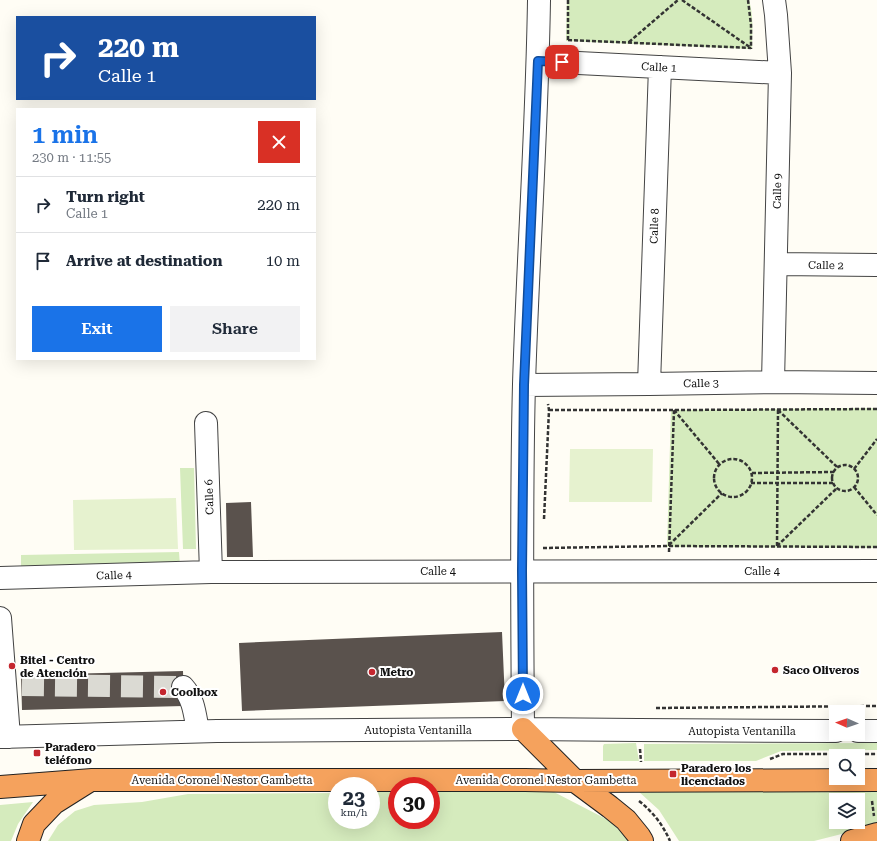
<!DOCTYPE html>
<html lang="en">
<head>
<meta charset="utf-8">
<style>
  body { margin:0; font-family:"Roboto Serif",serif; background:#f2f2f3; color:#1f2937; height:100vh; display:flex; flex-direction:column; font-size:15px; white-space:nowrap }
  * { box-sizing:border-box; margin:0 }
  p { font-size:13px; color:#747a83 }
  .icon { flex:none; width:22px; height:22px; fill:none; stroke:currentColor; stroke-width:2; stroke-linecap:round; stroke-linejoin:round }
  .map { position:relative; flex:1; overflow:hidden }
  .drawer { position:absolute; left:16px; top:108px; width:300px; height:252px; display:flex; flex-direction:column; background:#fff; border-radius:0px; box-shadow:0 4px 16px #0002 }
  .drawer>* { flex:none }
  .top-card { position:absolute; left:16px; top:16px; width:300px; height:84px; border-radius:0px; box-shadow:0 4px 16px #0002; background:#1a4fa0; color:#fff; overflow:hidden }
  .needle { width:26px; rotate:272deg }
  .controls { position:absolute; left:829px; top:705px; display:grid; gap:8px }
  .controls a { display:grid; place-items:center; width:36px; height:36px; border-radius:0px; background:#fff; box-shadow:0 4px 16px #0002; font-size:20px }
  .speed { position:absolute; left:328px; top:777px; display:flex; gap:8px; font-size:20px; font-weight:700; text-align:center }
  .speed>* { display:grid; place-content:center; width:52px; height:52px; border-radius:50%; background:#fff; box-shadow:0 4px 16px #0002; line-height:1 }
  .speed small { font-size:10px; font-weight:400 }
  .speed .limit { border:6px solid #d22; background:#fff; color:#111 }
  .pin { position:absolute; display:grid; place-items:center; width:34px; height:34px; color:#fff; margin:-17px; border-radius:8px; box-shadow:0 2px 6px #0006 }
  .me { position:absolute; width:44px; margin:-22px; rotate:0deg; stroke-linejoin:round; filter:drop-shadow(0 0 3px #0008) }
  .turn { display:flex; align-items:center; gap:14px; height:84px; padding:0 16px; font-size:18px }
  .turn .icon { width:52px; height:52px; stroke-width:2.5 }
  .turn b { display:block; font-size:28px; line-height:34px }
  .round { display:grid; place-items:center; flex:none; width:42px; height:42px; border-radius:0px; background:#f2f2f3 }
  .summary { display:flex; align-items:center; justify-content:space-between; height:68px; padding:0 16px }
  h1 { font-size:24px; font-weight:600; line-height:30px; color:#1a73e8 }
  .primary-button { display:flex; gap:8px; margin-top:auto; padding:8px 16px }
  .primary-button a { flex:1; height:46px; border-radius:0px; background:#1a73e8; color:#fff; font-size:16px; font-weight:600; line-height:46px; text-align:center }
  .primary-button a+a { background:#f2f2f3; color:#1f2937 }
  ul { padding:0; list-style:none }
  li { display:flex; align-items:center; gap:12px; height:56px; padding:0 16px; border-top:1px solid #e0e1e3 }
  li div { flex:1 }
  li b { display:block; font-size:15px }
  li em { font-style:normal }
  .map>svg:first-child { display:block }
  .green { fill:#d5ebbd; fill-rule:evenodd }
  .pitch { fill:#e6f2cf }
  .building { fill:#5a524d }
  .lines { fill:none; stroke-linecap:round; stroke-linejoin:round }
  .minor-tunnel { stroke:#dbdad3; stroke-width:22; stroke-dasharray:22 11; stroke-linecap:butt }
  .minor-casing { stroke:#444; stroke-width:24 }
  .highway-casing { stroke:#222; stroke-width:24 }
  .path { stroke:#333; stroke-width:2.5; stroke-dasharray:4 2; stroke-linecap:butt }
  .minor { stroke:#fff; stroke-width:22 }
  .highway { stroke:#f5a25d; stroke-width:22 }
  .route-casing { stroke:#114b97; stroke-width:10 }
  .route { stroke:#1a73e8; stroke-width:7 }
  .poi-dot { fill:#c4262e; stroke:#fff; stroke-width:1.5 }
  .labels { text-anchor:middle; stroke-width:4; stroke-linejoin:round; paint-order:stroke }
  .street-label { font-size:11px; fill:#111; stroke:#fff }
  .poi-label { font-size:11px; font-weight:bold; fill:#111; stroke:#fff; text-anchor:start }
</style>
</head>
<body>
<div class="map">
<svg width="877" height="841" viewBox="0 0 877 841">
  <rect width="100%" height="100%" fill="#fffdf5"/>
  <path class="green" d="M 567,0 L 749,0 C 754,16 752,33 752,49 L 566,41 Z
    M 877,408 L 877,548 L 667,547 L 671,410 Z
    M 180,468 L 194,468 L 196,549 L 183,549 Z
    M 179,552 L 180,566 L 21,567 L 21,555 Z
    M 636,743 L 639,761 L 603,761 L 603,746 L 604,744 Z
    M 877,743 L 877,750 L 781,751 L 756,761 L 644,761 L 644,744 Z
    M 877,787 L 877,825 L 814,841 L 679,841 L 659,810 L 638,791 ZM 836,800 L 858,800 L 858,822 L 836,822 Z
    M 500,791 L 552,791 L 608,820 L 631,841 L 48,841 L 58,825 L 75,811 L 94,805 L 142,802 L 188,794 L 337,793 L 337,820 L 371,820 L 371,792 L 397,792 L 397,820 L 431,820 L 431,792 Z
    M 33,802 L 18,824 L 11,841 L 0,841 L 0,805 Z"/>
  <path class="pitch" d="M 570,449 L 653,449 L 652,502 L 569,502 Z
    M 176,498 L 178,549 L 74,550 L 73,500 Z"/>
  <path class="building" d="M 251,502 L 253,557 L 227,557 L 226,503 Z
    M 502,632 L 505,701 L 242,711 L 239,643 Z
    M 183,671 L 184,706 L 22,710 L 21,675 Z"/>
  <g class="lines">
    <path class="minor-tunnel" d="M 22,685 L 183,687"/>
    <g class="minor-casing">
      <path id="minor" d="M 538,61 L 780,73
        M 776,264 L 877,265
        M 773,382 L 780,73 L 776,15 L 774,0
        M 649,384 L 660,67
        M 524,385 L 649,384 L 773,382 L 877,383
        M 206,423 L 211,572
        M 0,578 L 211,572 L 877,571
        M 0,618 L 9,737
        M 183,687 C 194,699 195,716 198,731
        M 523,729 C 522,614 521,499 524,384 C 528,256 537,128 539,0
        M 858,731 L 877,731
        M 0,737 L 217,731 L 523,729 L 638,730 L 836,731"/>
    </g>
    <g class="highway-casing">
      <path id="highway" d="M 523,729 L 575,781 L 610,807 L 626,820 L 639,836 L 642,841
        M 0,787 L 92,780 L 525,780 L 575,781 L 877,780
        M 28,841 L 34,824 L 54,803 L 89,781
        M 852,841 L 877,834"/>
    </g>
    <path class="path" d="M 682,0 L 751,48
      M 748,0 L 751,25 L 751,49
      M 568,40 L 751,48
      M 568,40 L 568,0
      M 629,42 L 678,0
      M 549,410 L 679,410 L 877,409
      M 674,410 L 720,465
      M 778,410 L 837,467
      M714 478a19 19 0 1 1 38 0a19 19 0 1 1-38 0Z
      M832 478a13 13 0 1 1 26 0a13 13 0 1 1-26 0Z
      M 854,469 L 877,439
      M 752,473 L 834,472
      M 751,483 L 833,483
      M 854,487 L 877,515
      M 544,519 L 549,410 L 548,404
      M 669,545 L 722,493
      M 777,546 L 778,410
      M 777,546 L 837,488
      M 543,548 L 669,546 L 877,547
      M 669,552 L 674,410
      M 656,708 L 877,706
      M 640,749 L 641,762
      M 770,759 L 783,754 L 877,754
      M 639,801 C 653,812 663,825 670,841
      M 872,801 L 874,816"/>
    <use href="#minor" class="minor"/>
    <use href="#highway" class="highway"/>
  </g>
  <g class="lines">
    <g class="route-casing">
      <path id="route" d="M 523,694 L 522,571 L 524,385 L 538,61 L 562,62"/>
    </g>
    <use href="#route" class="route"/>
  </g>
  <g class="poi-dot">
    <circle cx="12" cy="666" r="4"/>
    <circle cx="775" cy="670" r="4"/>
    <circle cx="372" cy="672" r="4"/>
    <circle cx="163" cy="692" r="4"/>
    <rect x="33" y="749" width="8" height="8" rx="2"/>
    <rect x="669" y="770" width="8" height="8" rx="2"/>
  </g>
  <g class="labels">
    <g class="street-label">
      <text transform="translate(659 67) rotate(3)" y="4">Calle 1</text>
      <text transform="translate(777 191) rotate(-89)" y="4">Calle 9</text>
      <text transform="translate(654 226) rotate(-88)" y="4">Calle 8</text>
      <text transform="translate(826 265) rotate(1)" y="4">Calle 2</text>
      <text transform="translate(701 383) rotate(-1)" y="4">Calle 3</text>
      <text transform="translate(209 497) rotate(-92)" y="4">Calle 6</text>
      <text x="438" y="575">Calle 4</text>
      <text x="762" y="575">Calle 4</text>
      <text transform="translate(114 575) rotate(-2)" y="4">Calle 4</text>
      <text x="418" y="734">Autopista Ventanilla</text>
      <text x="742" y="735">Autopista Ventanilla</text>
      <text x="222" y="784">Avenida Coronel Nestor Gambetta</text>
      <text x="546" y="784">Avenida Coronel Nestor Gambetta</text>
    </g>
    <g class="poi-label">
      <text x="20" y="664">Bitel - Centro<tspan x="20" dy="13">de Atención</tspan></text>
      <text x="783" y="674">Saco Oliveros</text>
      <text x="380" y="676">Metro</text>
      <text x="171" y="696">Coolbox</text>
      <text x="45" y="751">Paradero<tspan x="45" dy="13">teléfono</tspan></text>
      <text x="681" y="772">Paradero los<tspan x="681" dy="13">licenciados</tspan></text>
    </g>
  </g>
</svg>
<div class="controls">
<a><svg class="needle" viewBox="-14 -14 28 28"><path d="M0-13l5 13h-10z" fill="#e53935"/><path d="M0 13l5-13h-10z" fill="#747a83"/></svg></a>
<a><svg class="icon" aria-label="search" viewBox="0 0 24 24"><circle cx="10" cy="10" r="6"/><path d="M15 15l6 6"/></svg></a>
<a><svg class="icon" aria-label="layers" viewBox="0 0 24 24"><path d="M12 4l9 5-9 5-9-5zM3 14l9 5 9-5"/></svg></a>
</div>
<div class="speed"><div>23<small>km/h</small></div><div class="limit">30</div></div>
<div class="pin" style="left:562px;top:62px;background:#d93025"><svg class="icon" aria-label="arrive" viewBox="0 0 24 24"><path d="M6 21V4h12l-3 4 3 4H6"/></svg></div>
<svg class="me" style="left:523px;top:694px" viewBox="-20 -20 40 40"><circle r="17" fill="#1a73e8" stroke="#fff" stroke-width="3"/><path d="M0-11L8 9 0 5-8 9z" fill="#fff"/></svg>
<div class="top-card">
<div class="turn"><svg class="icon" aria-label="right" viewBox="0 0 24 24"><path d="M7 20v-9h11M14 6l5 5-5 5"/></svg><div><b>220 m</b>Calle 1</div></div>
</div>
<section class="drawer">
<div class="summary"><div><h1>1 min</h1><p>230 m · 11:55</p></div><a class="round" style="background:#d93025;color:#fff"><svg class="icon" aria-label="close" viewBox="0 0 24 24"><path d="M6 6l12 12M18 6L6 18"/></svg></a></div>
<ul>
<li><svg class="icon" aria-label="right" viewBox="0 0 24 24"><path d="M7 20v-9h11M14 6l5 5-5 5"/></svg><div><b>Turn right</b><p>Calle 1</p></div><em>220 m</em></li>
<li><svg class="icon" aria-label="arrive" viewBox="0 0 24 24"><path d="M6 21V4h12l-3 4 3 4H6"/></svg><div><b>Arrive at destination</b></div><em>10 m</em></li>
</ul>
<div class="primary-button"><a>Exit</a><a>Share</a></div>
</section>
</div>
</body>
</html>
